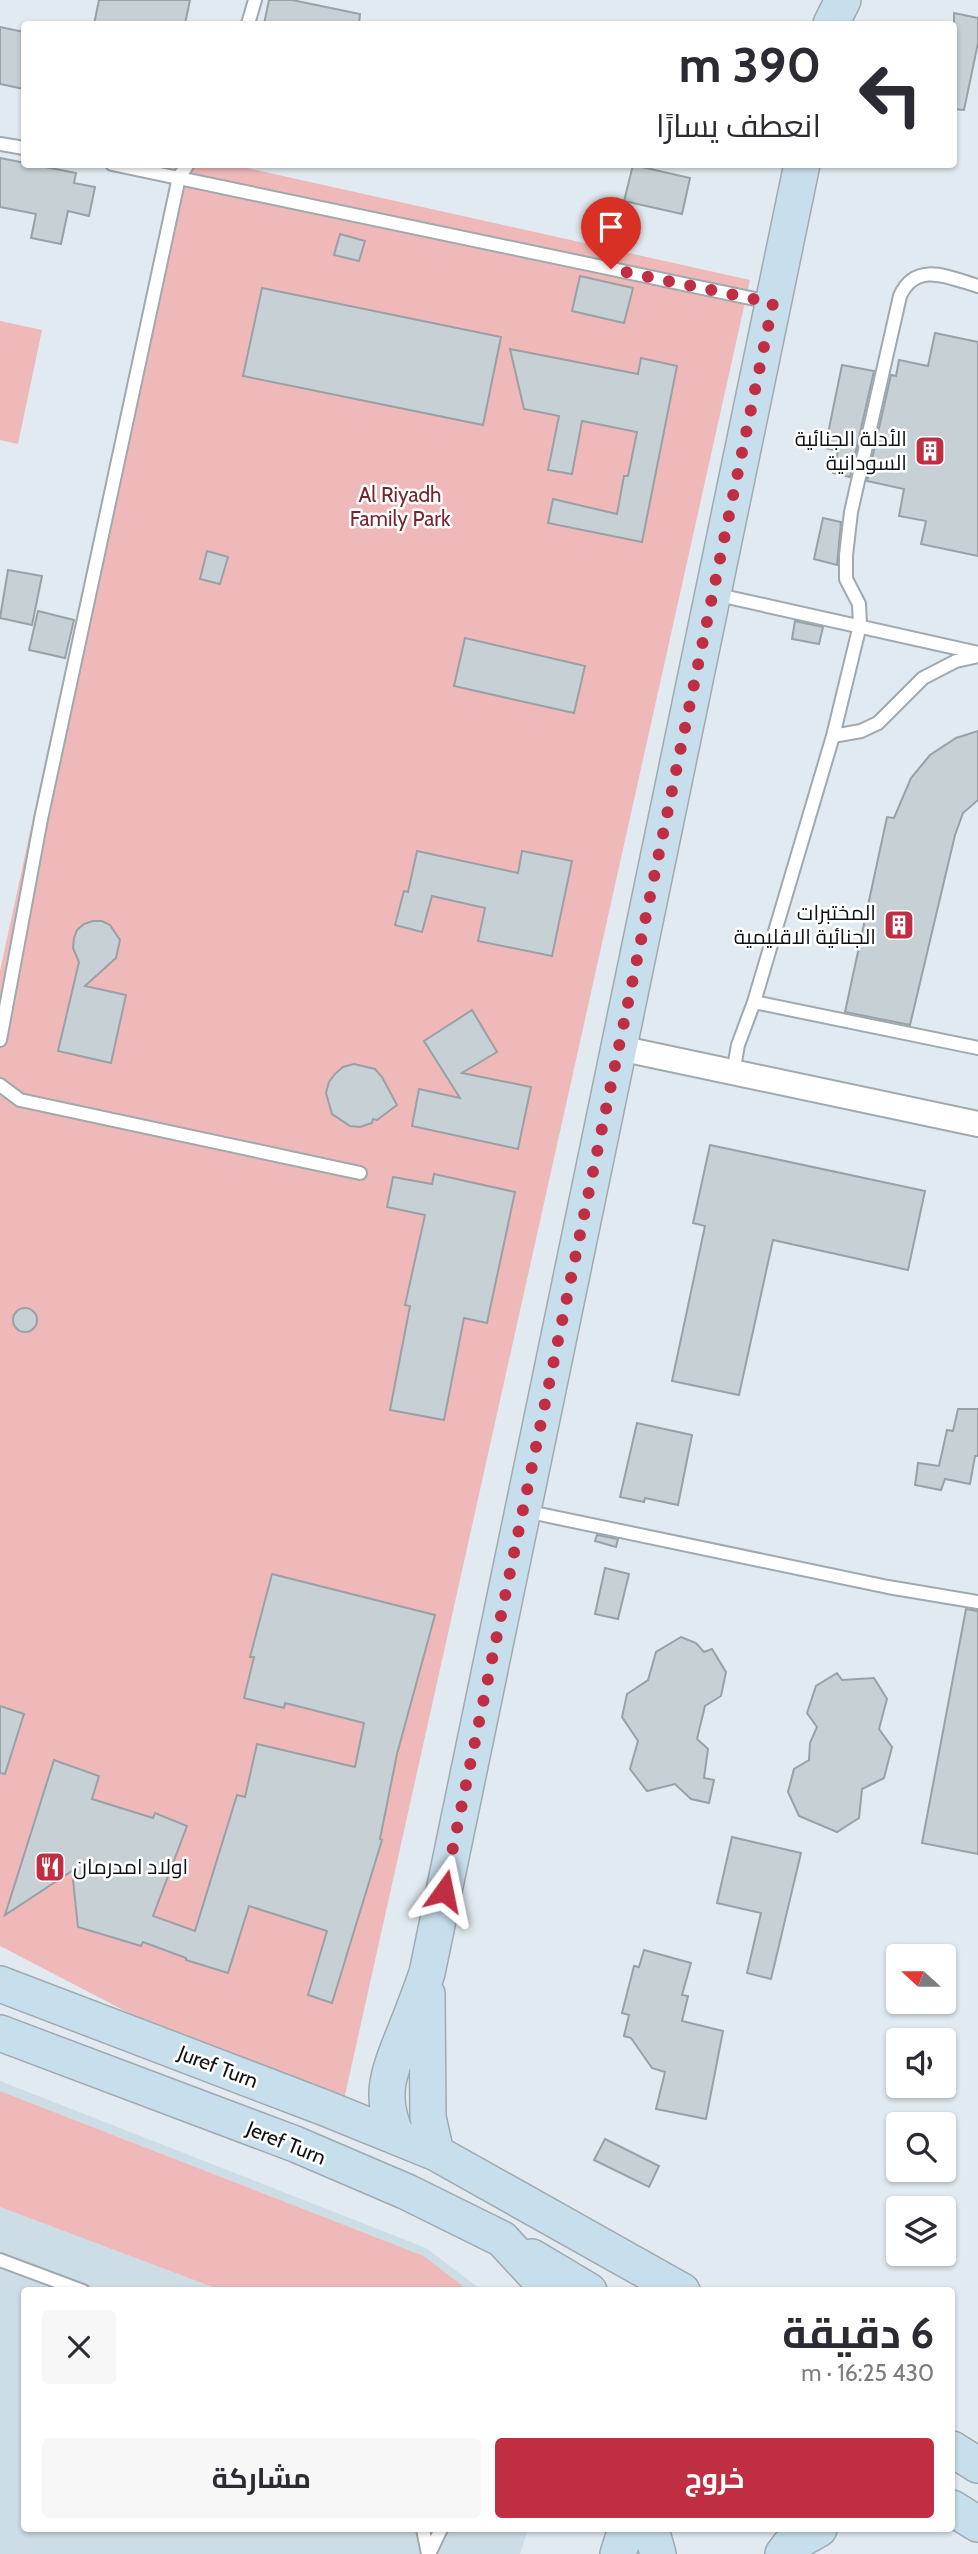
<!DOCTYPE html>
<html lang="ar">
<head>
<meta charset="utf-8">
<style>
  body { margin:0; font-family:Cabin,Cairo,sans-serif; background:#f7f7f7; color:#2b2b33; direction:rtl; height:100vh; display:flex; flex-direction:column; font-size:26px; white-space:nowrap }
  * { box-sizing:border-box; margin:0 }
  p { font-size:23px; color:#7c7c81 }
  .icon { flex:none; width:38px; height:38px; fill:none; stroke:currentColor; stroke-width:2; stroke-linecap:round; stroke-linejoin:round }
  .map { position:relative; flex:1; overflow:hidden; direction:ltr }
  .drawer { position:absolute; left:21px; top:2287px; width:934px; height:245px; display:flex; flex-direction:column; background:#fff; border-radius:7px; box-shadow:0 2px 5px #0004; direction:rtl }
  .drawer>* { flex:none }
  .top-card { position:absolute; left:21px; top:21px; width:936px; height:147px; border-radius:7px; box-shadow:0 2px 5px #0004; direction:rtl; background:#fff; color:#2b2b33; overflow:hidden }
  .needle { width:46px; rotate:291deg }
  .fabs { position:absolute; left:886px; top:1944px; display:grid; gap:14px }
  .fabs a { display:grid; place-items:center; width:70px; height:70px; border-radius:7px; background:#fff; box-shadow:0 2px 5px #0004; font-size:35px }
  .pin { position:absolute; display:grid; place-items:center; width:60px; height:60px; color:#fff; margin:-72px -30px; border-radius:50% 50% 50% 0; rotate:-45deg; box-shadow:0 0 7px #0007 }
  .pin .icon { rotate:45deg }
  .me { position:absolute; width:77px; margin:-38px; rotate:12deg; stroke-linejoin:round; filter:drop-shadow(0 0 5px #0008) }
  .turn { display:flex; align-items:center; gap:24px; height:147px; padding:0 21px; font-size:32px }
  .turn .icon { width:91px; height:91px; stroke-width:2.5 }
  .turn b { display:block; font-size:49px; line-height:60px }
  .round { display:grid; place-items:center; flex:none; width:74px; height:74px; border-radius:7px; background:#f7f7f7 }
  .summary { display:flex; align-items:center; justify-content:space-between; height:119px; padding:0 21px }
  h1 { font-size:42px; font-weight:700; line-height:52px }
  .button { display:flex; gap:14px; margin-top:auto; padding:14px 21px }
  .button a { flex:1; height:80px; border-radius:7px; background:#bf2e43; color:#fff; font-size:28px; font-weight:700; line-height:80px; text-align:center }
  .button a+a { background:#f7f7f7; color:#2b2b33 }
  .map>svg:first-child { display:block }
  .built { fill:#cddde6 }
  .green { fill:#efb9b9 }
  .building { fill:#c7d0d5; stroke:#99a1a6; stroke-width:2 }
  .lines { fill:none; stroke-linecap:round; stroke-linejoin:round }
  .lane-casing { stroke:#a0a9ae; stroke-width:16 }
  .street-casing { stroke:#a0a9ae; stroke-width:28 }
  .secondary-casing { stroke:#a0a9ae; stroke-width:38 }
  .lane { stroke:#fff; stroke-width:12 }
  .street { stroke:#fff; stroke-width:24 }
  .secondary { stroke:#c7dfec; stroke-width:35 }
  .route { stroke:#bf2e43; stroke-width:12; stroke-dasharray:0 21.6 }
  .labels { text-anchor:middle; stroke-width:5; stroke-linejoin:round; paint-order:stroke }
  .poi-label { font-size:21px; fill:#101214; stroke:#fff; text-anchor:end }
  .park-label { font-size:21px; fill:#75262e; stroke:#fff }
  .street-label { font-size:21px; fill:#101214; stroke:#fff }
</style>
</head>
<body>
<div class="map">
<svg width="978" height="2554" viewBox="0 0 978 2554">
  <rect width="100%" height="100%" fill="#e1eaf0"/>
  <path class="built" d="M 0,2081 L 426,2248 L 483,2291 L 469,2291 L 424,2256 L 0,2091 Z
    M 0,2207 L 223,2291 L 24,2291 L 24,2529 L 528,2529 L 520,2554 L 0,2554 Z"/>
  <path class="green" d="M 174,165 L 234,165 L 750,280 L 339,2122 L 0,1946 L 0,971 Z
    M 0,321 L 42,330 L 18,444 L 0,440 Z
    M 0,2091 L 424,2256 L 469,2291 L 223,2291 L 0,2207 Z"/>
  <path class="building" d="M 99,0 L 190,0 L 185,24 L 94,24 Z
    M 269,0 L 292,0 L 360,14 L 359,24 L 264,24 Z
    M 954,13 L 978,18 L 978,43 L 964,110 L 954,109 Z
    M 0,27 L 24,32 L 24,89 L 0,84 Z
    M 0,158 L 76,173 L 74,183 L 95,187 L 89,216 L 68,211 L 61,244 L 31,238 L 36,214 L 0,207 Z
    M 633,165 L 690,178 L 682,214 L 624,201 Z
    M 340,234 L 365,241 L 359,261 L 334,255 Z
    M 580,276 L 633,288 L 624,323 L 572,311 Z
    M 262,288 L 501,337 L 483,425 L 243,376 Z
    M 935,333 L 978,342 L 978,556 L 921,544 L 926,521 L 899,516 L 904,489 L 867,481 L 891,375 L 896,376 L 899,360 L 928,366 Z
    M 510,349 L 638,374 L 641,358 L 677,366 L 642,542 L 548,523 L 553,499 L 617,514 L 624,476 L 628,476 L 637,432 L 582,421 L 572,474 L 548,470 L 559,416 L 524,409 Z
    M 842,365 L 874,371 L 850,477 L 833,473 L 838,451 L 825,448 Z
    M 823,518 L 841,522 L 837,565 L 814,559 Z
    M 207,551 L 228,557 L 220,584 L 200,579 Z
    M 8,570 L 42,576 L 32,625 L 0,618 Z
    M 38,611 L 74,620 L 65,658 L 29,650 Z
    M 795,621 L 823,627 L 819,644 L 792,639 Z
    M 465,638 L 585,666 L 574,713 L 454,686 Z
    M 978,731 L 978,800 L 963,813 L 955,835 L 910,1025 L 845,1012 L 887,817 L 894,818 L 911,778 L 930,755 L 956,738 Z
    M 417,851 L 518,873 L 522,851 L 572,861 L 552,956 L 478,941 L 485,908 L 432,896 L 422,932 L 395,925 L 404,891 L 408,892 Z
    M 93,921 L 102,921 L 110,925 L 120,940 L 116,958 L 85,986 L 126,995 L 111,1063 L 58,1051 L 79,962 L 73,948 L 74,938 L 77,930 L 84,924 Z
    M 472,1010 L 497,1052 L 462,1073 L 531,1087 L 518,1149 L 412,1126 L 419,1089 L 460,1098 L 424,1041 Z
    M 354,1064 L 375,1069 L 382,1077 L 397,1105 L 377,1120 L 373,1119 L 372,1123 L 360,1127 L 350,1126 L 332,1114 L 326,1093 L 329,1082 L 335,1074 L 343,1067 Z
    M 710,1145 L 925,1191 L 908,1270 L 773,1240 L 739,1395 L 672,1381 L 705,1226 L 693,1223 Z
    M 434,1174 L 515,1192 L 487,1323 L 464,1318 L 444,1420 L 390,1410 L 410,1306 L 405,1305 L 425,1215 L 387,1207 L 393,1177 L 432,1184 Z
    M13 1320a12 12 0 1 1 24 0a12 12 0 1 1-24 0Z
    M 958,1409 L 978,1409 L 978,1456 L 975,1456 L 970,1484 L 945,1479 L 941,1490 L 915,1485 L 918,1463 L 939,1466 L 947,1430 L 953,1431 Z
    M 637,1423 L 692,1435 L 678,1505 L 645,1498 L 644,1502 L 620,1497 Z
    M 597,1535 L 618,1539 L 616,1547 L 595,1541 Z
    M 605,1568 L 629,1574 L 618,1619 L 595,1614 Z
    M 272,1574 L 435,1615 L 397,1754 L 380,1839 L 382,1840 L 332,2003 L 308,1995 L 327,1931 L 249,1906 L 228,1973 L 186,1960 L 186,1958 L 143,1942 L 141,1946 L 78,1927 L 72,1871 L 5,1915 L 54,1760 L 99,1776 L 92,1799 L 153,1818 L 155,1813 L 187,1826 L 153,1916 L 195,1931 L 237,1795 L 245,1797 L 257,1744 L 355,1767 L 364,1723 L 285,1703 L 284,1708 L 244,1698 L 254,1657 L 250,1657 Z
    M 966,1609 L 978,1611 L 978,1854 L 922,1843 Z
    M 681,1637 L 696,1643 L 704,1652 L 712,1649 L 726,1672 L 721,1696 L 705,1706 L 697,1739 L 708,1749 L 704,1778 L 714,1780 L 709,1803 L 691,1799 L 675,1784 L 647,1791 L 630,1769 L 638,1741 L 622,1717 L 627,1694 L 648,1680 L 656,1652 Z
    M 837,1673 L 842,1680 L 874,1678 L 887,1699 L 879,1729 L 892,1747 L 884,1778 L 862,1789 L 859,1818 L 837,1832 L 799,1816 L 788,1792 L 794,1769 L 809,1760 L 810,1743 L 817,1727 L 807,1713 L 816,1686 Z
    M 0,1706 L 24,1714 L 5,1774 L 0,1773 Z
    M 732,1837 L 801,1853 L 771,1979 L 747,1973 L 761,1913 L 717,1903 Z
    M 644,1950 L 691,1963 L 682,1995 L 688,1996 L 682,2021 L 723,2031 L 706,2119 L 656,2109 L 665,2072 L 652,2068 L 631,2038 L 624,2036 L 629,2015 L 622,2013 L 634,1966 L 639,1967 Z
    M 605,2139 L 659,2166 L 649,2187 L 594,2160 Z"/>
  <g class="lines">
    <g class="lane-casing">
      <path id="lane" d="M 248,24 L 255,0
        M 0,144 L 24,148
        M 112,164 L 769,302
        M 714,594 L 978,653
        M 833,736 L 861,731 L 878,723 L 923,678 L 956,661 L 978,656
        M 754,1002 L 978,1048
        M 0,1040 L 41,819 L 179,177 L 188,164
        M 733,1073 L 738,1045 L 754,1002 L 833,736 L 860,625 L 859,604 L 846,579 L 846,555 L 851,512 L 900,296 C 916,260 950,278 978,286
        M 0,1085 L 20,1100 L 360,1173
        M 525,1511 L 888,1587 L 978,1602
        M 0,2260 L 83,2291
        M 423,2529 L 428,2554
        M 429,2554 L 441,2529"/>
    </g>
    <g class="street-casing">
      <path id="street" d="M 619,1048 L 978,1124"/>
    </g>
    <g class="secondary-casing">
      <path id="secondary" d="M 831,24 L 843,0
        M 0,1984 L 325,2108 L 436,2153 L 682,2291
        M 427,1994 L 428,2117 L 436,2153
        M 0,2033 L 295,2144 L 407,2192 L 502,2239 L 550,2291
        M 397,2137 C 378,2096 389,2072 404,2034 C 412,2014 420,1993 427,1973 L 802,164
        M 532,2257 L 589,2291
        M 952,2449 L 978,2465
        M 952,2508 L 978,2524
        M 651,2529 L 658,2554
        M 618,2554 L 626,2529
        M 783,2554 L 789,2546 L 819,2529"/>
    </g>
    <use href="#lane" class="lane"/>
    <use href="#street" class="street"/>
    <use href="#secondary" class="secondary"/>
  </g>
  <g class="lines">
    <path class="route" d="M 444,1891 L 773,303 L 611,269"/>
  </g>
  <defs>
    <g id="building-square" transform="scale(1.575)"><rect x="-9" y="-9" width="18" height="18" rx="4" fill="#bf2e43" stroke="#fff"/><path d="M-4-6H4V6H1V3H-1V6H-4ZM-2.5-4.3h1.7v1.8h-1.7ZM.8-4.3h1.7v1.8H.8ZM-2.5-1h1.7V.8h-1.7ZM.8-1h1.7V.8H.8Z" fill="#fff"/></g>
    <g id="restaurant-square" transform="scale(1.575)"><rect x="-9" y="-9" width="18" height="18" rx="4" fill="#bf2e43" stroke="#fff"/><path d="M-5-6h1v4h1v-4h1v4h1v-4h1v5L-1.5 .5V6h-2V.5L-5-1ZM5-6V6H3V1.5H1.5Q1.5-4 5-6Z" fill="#fff"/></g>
  </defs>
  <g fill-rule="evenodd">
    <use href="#building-square" x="930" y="451"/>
    <use href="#building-square" x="899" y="925"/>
    <use href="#restaurant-square" x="50" y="1867"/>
  </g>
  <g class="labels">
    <g class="poi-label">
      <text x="907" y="446">الأدلة الجنائية<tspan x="907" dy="24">السودانية</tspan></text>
      <text x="876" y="920">المختبرات<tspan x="876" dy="24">الجنائية الاقليمية</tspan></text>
      <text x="73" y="1874" text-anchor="start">اولاد امدرمان</text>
    </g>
    <g class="park-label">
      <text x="400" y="502">Al Riyadh<tspan x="400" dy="24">Family Park</tspan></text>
    </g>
    <g class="street-label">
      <text transform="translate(218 2067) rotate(21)" y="7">Juref Turn</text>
      <text transform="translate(286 2143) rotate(22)" y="7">Jeref Turn</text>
    </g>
  </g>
</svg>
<div class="fabs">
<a><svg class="needle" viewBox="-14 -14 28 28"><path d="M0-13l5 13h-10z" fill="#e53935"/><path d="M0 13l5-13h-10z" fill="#7c7c81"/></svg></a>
<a><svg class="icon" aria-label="sound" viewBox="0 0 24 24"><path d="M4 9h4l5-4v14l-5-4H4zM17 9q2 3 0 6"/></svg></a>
<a><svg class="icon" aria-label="search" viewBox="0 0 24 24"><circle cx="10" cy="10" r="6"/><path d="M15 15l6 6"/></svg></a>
<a><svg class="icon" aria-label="layers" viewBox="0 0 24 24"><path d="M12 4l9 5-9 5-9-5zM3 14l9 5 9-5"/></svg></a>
</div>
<div class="pin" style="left:611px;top:269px;background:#d93025"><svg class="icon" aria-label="arrive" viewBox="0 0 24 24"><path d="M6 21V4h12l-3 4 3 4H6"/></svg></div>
<svg class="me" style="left:444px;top:1891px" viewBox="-20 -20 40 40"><path d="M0-17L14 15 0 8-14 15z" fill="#bf2e43" stroke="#fff" stroke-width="4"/></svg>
<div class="top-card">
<div class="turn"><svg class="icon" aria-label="left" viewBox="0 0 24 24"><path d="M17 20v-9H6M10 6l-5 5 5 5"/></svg><div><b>390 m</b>انعطف يسارًا</div></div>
</div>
<section class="drawer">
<div class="summary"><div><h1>6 دقيقة</h1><p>430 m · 16:25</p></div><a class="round"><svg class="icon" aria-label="close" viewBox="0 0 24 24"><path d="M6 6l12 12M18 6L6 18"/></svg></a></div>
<div class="button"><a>خروج</a><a>مشاركة</a></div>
</section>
</div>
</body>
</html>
